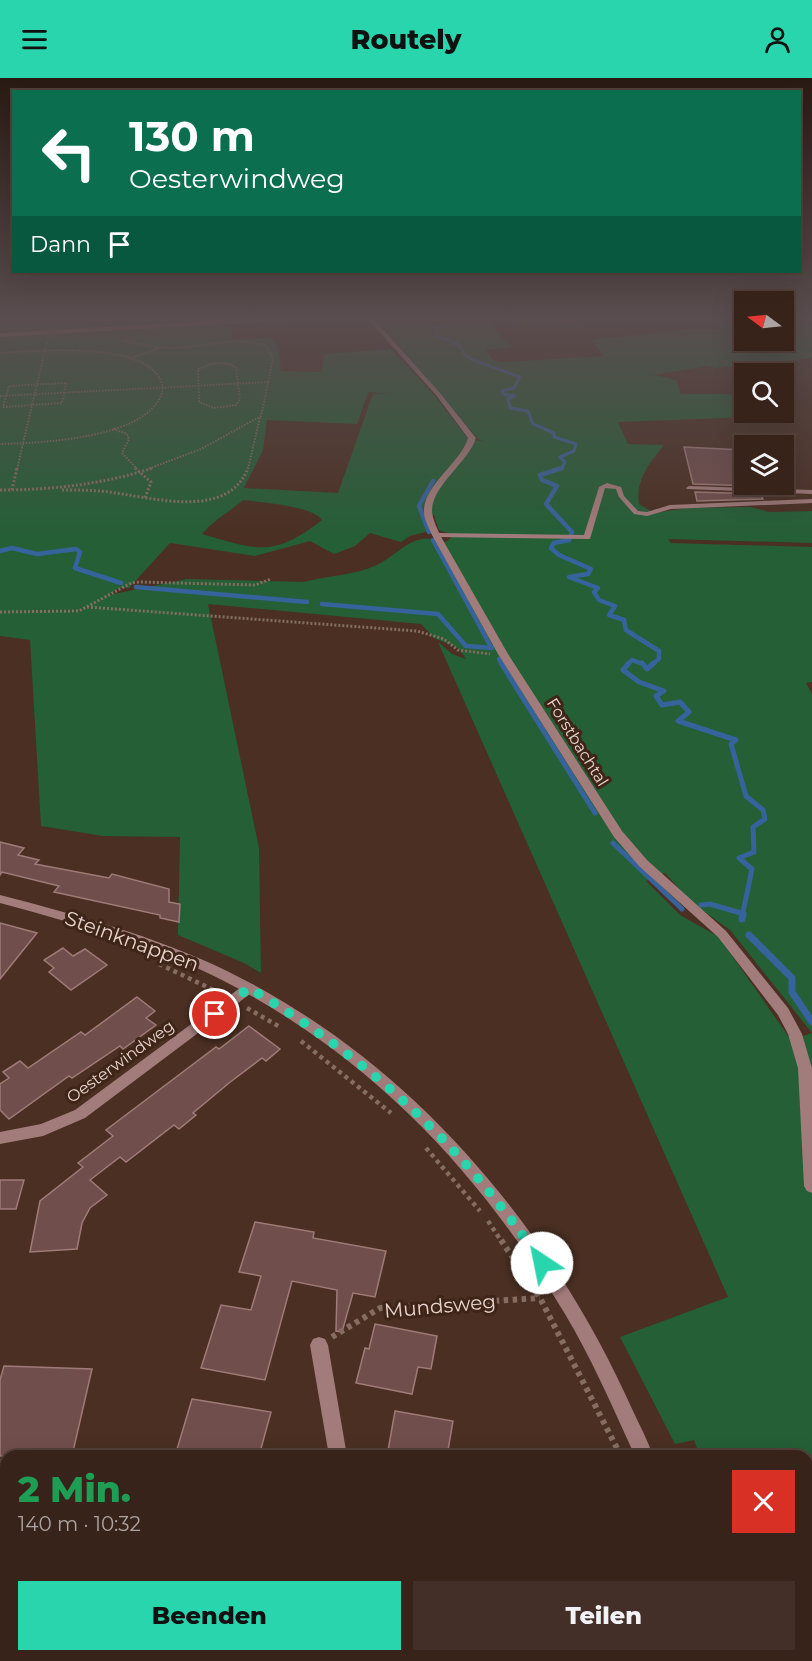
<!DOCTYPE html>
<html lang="de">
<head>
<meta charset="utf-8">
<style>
  body { margin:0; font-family:Montserrat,sans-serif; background:#432f27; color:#f1f3f6; height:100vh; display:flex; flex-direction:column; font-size:22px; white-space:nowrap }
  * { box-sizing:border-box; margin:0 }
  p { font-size:20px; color:#aba4a2 }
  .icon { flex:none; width:33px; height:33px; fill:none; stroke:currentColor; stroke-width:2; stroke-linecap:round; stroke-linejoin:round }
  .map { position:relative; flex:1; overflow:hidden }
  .panel { position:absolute; left:0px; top:1372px; width:813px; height:212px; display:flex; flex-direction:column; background:#38231a; border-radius:18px 18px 0 0; box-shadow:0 6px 24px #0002,0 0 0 2px #524039 }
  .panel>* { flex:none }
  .guide { position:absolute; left:12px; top:12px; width:789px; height:183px; border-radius:0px; box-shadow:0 6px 24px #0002,0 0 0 2px #524039; background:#0b6e4f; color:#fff; overflow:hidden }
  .needle { width:39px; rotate:285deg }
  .tools { position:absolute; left:734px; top:213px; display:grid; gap:12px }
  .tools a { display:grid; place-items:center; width:60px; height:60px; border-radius:0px; background:#38231a; box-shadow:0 6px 24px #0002,0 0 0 2px #524039; font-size:30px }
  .pin { position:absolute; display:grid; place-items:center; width:51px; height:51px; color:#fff; margin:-26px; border:3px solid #fff; border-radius:50%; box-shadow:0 2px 6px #0007 }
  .me { position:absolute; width:66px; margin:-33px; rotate:326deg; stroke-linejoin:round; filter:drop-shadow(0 0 4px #0008) }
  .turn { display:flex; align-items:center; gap:21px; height:126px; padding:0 18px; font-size:27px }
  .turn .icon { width:78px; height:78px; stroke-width:2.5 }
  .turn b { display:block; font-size:42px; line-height:51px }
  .then { display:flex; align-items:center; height:57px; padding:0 18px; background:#0003; gap:12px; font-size:22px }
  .round { display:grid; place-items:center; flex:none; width:63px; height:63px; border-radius:0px; background:#432f27 }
  .head { display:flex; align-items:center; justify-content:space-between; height:102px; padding:0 18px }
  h1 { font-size:36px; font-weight:800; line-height:45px; color:#1e9e55 }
  .primary-button { display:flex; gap:12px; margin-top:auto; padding:12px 18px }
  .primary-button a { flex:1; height:69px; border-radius:0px; background:#28d5ad; color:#111; font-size:24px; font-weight:800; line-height:69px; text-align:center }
  .primary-button a+a { background:#432f27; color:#f1f3f6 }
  header { display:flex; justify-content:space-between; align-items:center; height:78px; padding:0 18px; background:#28d5ad; color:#111; font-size:27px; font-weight:800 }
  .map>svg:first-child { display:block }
  .green { fill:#245f36; fill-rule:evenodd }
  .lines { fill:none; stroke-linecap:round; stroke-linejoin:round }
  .stream-far3 { stroke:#37639d; stroke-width:3 }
  .stream-far2 { stroke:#37639d; stroke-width:4.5 }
  .stream-far1 { stroke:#37639d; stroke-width:5 }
  .stream { stroke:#37639d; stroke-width:7 }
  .building { fill:#704e4c; stroke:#9f7b78; stroke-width:1.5 }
  .path-far3 { stroke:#856d62; stroke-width:2; stroke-dasharray:1.5 1.5; stroke-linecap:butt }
  .path-far2 { stroke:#856d62; stroke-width:3; stroke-dasharray:2 2; stroke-linecap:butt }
  .path-far1 { stroke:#856d62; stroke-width:4.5; stroke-dasharray:4 4; stroke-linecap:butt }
  .path { stroke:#856d62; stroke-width:6; stroke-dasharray:4.5 4.5; stroke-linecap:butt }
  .service { fill:#a27c7b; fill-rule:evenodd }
  .minor { fill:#a27c7b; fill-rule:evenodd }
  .tertiary { fill:#a27c7b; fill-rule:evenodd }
  .path-bridge { stroke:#856d62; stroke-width:2; stroke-dasharray:1.5 1.5; stroke-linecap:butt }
  .route { stroke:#28d5ad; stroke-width:10; stroke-dasharray:0 18 }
  .labels { text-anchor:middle; stroke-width:6; stroke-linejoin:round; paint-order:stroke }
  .street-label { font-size:16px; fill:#e7d5cd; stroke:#3f2418 }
  .near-street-label { font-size:20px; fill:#e7d5cd; stroke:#3f2418 }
</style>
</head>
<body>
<header><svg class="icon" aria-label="menu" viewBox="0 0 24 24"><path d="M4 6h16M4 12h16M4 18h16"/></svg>Routely<svg class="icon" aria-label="person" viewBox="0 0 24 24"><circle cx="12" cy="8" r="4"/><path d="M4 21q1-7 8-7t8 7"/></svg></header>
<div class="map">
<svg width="812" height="1583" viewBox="0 0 812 1583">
  <rect width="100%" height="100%" fill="#4a2f22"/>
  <path class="green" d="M 0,239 L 292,239 L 234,243 L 231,261 L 272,260 L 279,270 L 281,293 L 321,294 L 325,276 L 391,271 L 434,317 L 469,362 L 483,363 L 479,362 L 374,239 L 475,239 L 491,243 L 501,259 L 513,269 L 485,272 L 493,282 L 503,284 L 604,278 L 591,262 L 692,251 L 721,251 L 714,240 L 744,239 L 744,262 L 783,262 L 783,239 L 812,239 L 812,280 L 717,290 L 706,288 L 654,297 L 676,302 L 681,316 L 731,316 L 750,339 L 618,344 L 628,366 L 664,367 C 650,384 635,403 639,426 L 654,435 L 687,430 L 750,429 L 770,434 L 812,433 L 812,465 L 668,461 L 671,465 L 812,469 L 812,604 L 806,605 L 812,616 L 812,1583 L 771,1583 L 770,1578 L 807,1578 L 807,1378 L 700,1378 L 694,1362 L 675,1366 L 620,1259 L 728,1219 L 438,564 L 452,576 L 466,581 L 458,570 L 434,560 L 421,546 L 208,526 L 259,770 L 261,895 L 244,885 L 178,857 L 180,759 L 103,758 L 41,748 L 30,562 L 0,558 ZM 368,314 L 390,316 L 373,316 L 338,415 L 244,410 L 263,372 L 267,342 L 357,346 ZM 243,422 C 261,424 313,428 322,442 C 273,480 258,472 202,456 C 216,440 228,435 243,422 ZM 434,437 L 439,452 L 454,457 L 446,464 C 436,462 428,459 418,462 C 402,467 392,480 377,487 C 354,498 328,497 304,504 L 187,501 L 109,517 L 118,510 L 129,510 L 170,465 L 255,478 L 310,463 L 334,476 L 355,468 L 370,455 L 401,464 L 410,458 L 429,453 L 424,440 ZM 665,795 L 691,824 L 730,852 L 812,955 L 791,962 L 719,859 L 680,837 L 646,803 Z
    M 494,239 L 574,239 L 579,250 L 536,249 Z"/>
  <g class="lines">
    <path class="stream-far3" d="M 424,239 L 429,240 L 428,246 L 435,250 L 438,258 L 459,267 L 465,277 L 473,282 L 520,299 L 514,310 L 502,313 L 503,316 L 515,318 L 508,321 L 510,330 L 528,333 L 533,346 L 554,355 L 554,359 L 576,366 L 574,373 L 560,379 L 565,384 L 561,391"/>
    <path class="stream-far2" d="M 562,390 L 540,397 L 542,402 L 557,408 L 546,426 L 572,454 L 569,462 L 554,465 L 551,470 L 559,477 L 591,491 L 588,496 L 569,499 L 598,510 L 594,514 L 599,522 L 615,528 L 609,537 L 624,542 L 626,552 L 659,573 L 659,581 L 652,586
      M 429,454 L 419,428 L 433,403
      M 433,462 L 491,569
      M 0,473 L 12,470 L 37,476 L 76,471 L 80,474 L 75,490 L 121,505
      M 136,509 L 307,524
      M 322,526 L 438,536 L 466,568 L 492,570
      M 499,581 L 502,586
      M 628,586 L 632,582 L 643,586"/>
    <path class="stream-far1" d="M 501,585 L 595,735
      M 629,585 L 623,592 L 639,604 L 664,613 L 656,618 L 662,627 L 680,624 L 689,634 L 678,643 L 736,662 L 731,666 L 746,718 L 763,732 L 765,741 L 753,749 L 754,774 L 739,780 L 752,791 L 742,839
      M 642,585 L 647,591 L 654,585
      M 613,765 L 682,831
      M 701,827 L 710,826 L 744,836"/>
    <path class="stream" d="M 742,841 L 743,837
      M 749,857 L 792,900 L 792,914 L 812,944"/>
  </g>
  <path class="building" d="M 684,369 L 743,372 L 744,406 L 757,408 L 693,406 Z
    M 695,414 L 761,416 L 763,421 L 697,423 Z
    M 0,764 L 24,770 L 18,777 L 39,782 L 35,786 L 109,800 L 112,796 L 169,811 L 169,824 L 180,826 L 179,844 L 160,840 L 160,837 L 54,814 L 59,808 L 2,794 L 0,797 Z
    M 0,845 L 37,855 L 0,901 Z
    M 63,870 L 73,878 L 85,871 L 107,887 L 71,912 L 49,894 L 54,890 L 44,882 Z
    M 137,919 L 155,933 L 146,940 L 156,947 L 123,971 L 120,968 L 72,1000 L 69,998 L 9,1041 L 0,1032 L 0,1006 L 9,1000 L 3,994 L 20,983 L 28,990 L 81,954 L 85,957 Z
    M 249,948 L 280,971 L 266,983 L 262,980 L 229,1005 L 193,1035 L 196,1037 L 179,1051 L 174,1047 L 126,1084 L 120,1079 L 90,1102 L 107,1117 L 90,1130 L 82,1145 L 77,1171 L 30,1174 L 40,1123 L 83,1089 L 78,1085 L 113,1058 L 106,1052 L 216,969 L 219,971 Z
    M 0,1102 L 24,1102 L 16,1131 L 0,1131 Z
    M 255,1144 L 314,1154 L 313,1160 L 386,1173 L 375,1219 L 353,1215 L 342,1254 L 336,1253 L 337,1212 L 292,1203 L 265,1302 L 201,1290 L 221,1227 L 251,1232 L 261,1198 L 239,1194 Z
    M 375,1246 L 437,1258 L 431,1291 L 418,1289 L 412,1316 L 356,1305 L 365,1270 L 369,1271 Z
    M 4,1288 L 92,1291 L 72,1378 L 0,1378 L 0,1302 Z
    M 192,1321 L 271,1334 L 259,1378 L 175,1378 Z
    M 395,1333 L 453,1343 L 447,1378 L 387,1378 Z"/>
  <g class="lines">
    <path class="path-far3" d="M 1,239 L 11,244
      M 124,263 C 140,266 155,270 171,270 C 203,269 235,258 266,268 L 273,281 L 261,338 L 201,371 L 148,391
      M 0,275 C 35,273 158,261 163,311 C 153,361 40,365 0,366
      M 129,281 L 159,270
      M 215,285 L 229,286 L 236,290 L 240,321 L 236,327 L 214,330 L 199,324 L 198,291 Z
      M 66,305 L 62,325 L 3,329 L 9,308 Z
      M 0,318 L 270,304
      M 113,351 L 127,356 L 129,361 L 122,375 L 137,391
      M 17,391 L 47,264
      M 248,391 L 260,339"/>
    <path class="path-far2" d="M 135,390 L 151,404 L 145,420
      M 0,412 C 53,412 103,406 153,390
      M 12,412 L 17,390
      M 62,412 C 78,412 93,412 109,414 C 150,419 228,443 248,390
      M 87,529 L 417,553 L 444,561 L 458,572 L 490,576
      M 0,534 L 79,533 L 131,505 L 140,504 L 255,507 L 271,501"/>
    <path class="path-far1" d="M 159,886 L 220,915
      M 247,930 L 280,949
      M 301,963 L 391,1035
      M 426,1070 L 480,1133
      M 488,1143 L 502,1164"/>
    <path class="path" d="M 501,1162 L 540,1220 L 621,1378
      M 332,1259 L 380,1230 L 540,1220
      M 687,1374 L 688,1378
      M 683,1578 L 685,1583
      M 760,1578 L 761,1583"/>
    <path class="service" d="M 283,239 L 313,239 L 310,241 L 0,259 L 0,255 Z
      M 607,405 L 621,409 L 624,418 L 638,433 L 647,434 L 670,427 L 812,421 L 812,425 L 671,431 L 647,438 L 634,436 L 619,419 L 616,411 L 605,410 L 590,461 L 436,459 L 432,457 L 436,455 L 584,457 L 599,409 Z
      M 689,408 L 812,412 L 812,416 L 687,411 L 686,410 Z"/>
    <path class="minor" d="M 366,239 L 372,239 L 440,315 L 476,360 C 468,385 431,408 432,434 C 433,442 437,450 440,457 L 508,576 L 622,753 L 647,782 L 726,853 L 788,930 L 802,956 L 812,990 L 812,1115 L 807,1113 L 804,1108 L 798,990 L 788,956 L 778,937 L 718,859 L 639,788 L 614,759 L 498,576 L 432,457 C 429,450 424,441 424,434 C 423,407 461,385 468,360 L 436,317 Z
      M 249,905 L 254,907 L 256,910 L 254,913 L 85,1040 L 43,1058 L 0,1066 L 0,1054 L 41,1046 L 75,1032 L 244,907 Z
      M 319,1259 L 325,1261 L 328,1267 L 347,1378 L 329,1378 L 310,1267 L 313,1261 Z
      M 302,1578 L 322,1578 L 321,1583 L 301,1583 Z"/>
    <path class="tertiary" d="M 0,817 C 77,837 155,858 227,893 C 367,962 475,1068 560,1198 C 588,1241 612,1286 633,1333 C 640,1348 648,1363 653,1378 L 635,1378 C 613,1330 592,1281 565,1236 C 478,1092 370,977 218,900 C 150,866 74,845 0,825 Z
      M 704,1578 L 724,1578 L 725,1583 L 705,1583 Z"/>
    <path class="path-bridge" d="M 218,244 L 219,249
      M 48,259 L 49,251"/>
  </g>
  <linearGradient id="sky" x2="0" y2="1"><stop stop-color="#291a13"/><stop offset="0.52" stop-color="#5a4d4f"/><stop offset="1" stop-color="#5a4d4f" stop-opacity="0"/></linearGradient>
  <rect width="812" height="461" fill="url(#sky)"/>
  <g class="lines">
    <path class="route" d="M 215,936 L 249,910 C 373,984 461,1066 542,1185"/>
  </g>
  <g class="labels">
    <g class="street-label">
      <text transform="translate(578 664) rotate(58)" y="6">Forstbachtal</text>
      <text transform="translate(120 983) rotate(-36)" y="6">Oesterwindweg</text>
    </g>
    <g class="near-street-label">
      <text transform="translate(132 863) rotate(20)" y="7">Steinknappen</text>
      <text transform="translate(440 1228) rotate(-5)" y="7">Mundsweg</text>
    </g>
  </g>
</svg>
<div class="tools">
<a><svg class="needle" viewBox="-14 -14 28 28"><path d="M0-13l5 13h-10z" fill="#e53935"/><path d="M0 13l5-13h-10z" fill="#aba4a2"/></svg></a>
<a><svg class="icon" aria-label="search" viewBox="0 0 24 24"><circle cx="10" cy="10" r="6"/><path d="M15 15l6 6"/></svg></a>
<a><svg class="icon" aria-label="layers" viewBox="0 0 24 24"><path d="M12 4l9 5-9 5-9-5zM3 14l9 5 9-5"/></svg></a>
</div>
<div class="pin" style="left:215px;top:936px;background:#d93025"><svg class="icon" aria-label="arrive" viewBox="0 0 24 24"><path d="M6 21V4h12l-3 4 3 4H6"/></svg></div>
<svg class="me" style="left:542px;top:1185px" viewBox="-20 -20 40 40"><circle r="19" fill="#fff"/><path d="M0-13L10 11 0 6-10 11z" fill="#28d5ad"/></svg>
<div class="guide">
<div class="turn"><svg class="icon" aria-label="left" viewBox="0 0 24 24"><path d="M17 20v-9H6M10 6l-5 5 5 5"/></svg><div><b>130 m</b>Oesterwindweg</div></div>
<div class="then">Dann<svg class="icon" aria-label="arrive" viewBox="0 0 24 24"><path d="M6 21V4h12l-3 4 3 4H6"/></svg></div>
</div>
<section class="panel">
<div class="head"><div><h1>2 Min.</h1><p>140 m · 10:32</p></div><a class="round" style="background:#d93025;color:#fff"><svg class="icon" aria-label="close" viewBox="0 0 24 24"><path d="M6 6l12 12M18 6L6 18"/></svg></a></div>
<div class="primary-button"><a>Beenden</a><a>Teilen</a></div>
</section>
</div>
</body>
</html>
